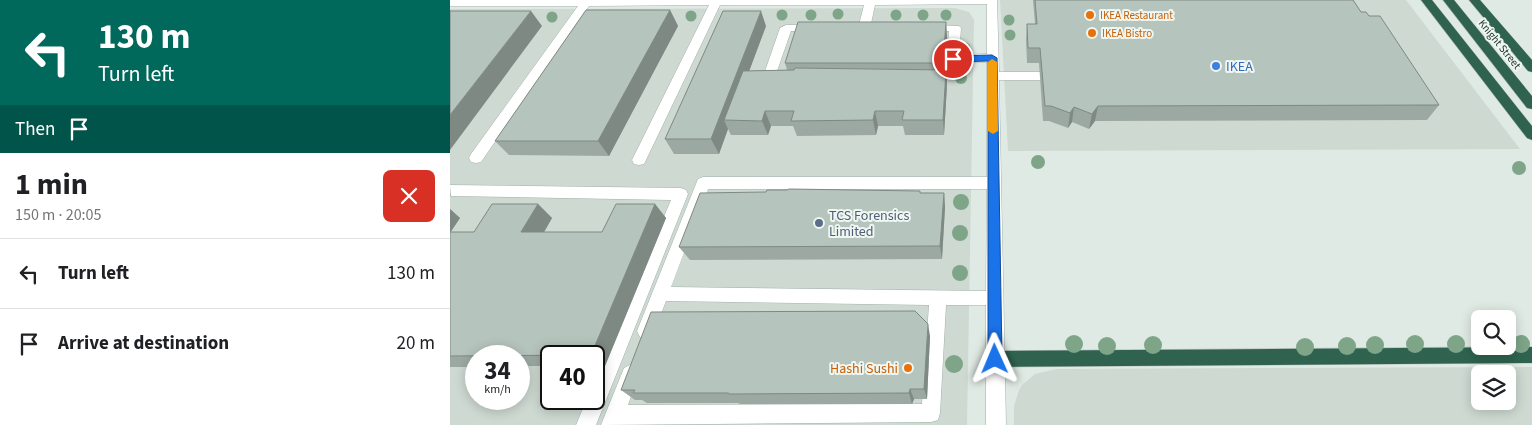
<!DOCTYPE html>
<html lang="en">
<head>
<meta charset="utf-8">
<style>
  body { margin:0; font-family:"Source Sans 3",sans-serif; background:#f6f6f6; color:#202124; height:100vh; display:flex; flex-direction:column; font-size:19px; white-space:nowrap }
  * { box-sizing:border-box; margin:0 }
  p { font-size:16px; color:#757577 }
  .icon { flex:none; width:28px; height:28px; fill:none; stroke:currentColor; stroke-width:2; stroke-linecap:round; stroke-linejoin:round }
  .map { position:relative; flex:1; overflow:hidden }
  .drawer { display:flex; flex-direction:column; background:#fff; width:450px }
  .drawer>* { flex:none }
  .top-card { background:#00695c; color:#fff; overflow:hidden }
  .controls { position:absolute; left:1021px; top:310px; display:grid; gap:10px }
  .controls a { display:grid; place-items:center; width:45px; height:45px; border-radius:8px; background:#fff; box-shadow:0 2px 12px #0003; font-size:25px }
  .speed { position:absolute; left:15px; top:345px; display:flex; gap:10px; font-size:25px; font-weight:700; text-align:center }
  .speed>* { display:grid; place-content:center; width:65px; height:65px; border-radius:50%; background:#fff; box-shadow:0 2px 12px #0003; line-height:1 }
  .speed small { font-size:12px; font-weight:400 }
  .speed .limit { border:2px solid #111; border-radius:8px; background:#fff; color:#111 }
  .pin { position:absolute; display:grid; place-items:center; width:42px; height:42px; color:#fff; margin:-21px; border:2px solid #fff; border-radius:50%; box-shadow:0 1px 5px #0007 }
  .me { position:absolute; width:55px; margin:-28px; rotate:359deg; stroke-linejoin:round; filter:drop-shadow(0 0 4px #0008) }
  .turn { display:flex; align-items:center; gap:18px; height:105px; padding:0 15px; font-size:22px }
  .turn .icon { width:65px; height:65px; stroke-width:2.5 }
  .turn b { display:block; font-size:35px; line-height:42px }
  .then { display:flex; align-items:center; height:48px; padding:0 15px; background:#0003; gap:10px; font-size:19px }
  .round { display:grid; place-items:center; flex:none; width:52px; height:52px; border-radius:8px; background:#f6f6f6 }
  .overview { display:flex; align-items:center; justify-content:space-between; height:85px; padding:0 15px }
  h1 { font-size:30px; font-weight:700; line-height:38px }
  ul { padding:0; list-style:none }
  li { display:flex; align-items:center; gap:15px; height:70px; padding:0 15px; border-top:1px solid #e0e0e0 }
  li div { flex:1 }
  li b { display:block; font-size:19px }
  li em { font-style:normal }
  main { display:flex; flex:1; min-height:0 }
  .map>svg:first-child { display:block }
  .built { fill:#ced9d2; fill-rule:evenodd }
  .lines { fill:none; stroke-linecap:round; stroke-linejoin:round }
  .minor-casing { stroke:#a3b1aa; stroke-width:1 }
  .highway-casing { stroke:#bdc4c1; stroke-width:1 }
  .minor { fill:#fff; fill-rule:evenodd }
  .highway { fill:#2f6350; fill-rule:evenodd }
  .tree { fill:#7ea588 }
  .wall { fill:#9ca9a2 }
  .shaded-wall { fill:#7f8984 }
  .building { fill:#b5c4bc; stroke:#7f8984 }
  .route { fill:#1a73e8; stroke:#114b97 }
  .slow { fill:#f59e0b }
  .food-dot { fill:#e8710a; stroke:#f0f7f2; stroke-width:2 }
  .shop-dot { fill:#3f7fe0; stroke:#f0f7f2; stroke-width:2 }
  .service-dot { fill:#5c6f8a; stroke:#f0f7f2; stroke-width:2 }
  .labels { text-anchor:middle; stroke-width:4; stroke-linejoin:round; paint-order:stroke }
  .far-food-label { font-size:11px; fill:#c56008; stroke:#f0f7f2; text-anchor:start }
  .far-street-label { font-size:11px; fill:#22392f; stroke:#f0f7f2 }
  .shop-label { font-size:14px; fill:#366cbe; stroke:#f0f7f2; text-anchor:start }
  .service-label { font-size:14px; fill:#4e5e75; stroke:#f0f7f2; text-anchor:start }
  .food-label { font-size:14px; fill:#c56008; stroke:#f0f7f2; text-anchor:end }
</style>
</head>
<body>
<main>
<section class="drawer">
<div class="top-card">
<div class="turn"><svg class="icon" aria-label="left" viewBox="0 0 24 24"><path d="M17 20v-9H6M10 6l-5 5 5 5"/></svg><div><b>130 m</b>Turn left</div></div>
<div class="then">Then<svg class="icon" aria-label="arrive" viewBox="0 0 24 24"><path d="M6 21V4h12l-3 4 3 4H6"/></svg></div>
</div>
<div class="overview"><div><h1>1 min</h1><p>150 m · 20:05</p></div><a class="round" style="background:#d93025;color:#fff"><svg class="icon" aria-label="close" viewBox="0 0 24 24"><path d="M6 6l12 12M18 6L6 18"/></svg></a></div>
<ul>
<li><svg class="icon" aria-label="left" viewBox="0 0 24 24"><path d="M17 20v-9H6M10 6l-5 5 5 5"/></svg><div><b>Turn left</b></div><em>130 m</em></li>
<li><svg class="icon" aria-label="arrive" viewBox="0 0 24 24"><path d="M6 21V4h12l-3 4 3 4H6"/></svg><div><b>Arrive at destination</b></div><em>20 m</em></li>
</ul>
</section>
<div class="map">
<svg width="1082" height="425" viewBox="0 0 1082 425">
  <rect width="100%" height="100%" fill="#e0eae4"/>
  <path class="built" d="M 550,0 L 956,0 L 1070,149 L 558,151 Z
    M 505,8 L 519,12 L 524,20 L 517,425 L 0,425 L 0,9 ZM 26,356 L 69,356 L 69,399 L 26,399 ZM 101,356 L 144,356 L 144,399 L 101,399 Z
    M 1082,367 L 1082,425 L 564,425 L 564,406 L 569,390 L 573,384 L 585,374 L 606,369 ZM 1030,374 L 1058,374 L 1058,401 L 1030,401 Z"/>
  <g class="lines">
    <g class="minor-casing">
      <path id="minor" d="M 0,0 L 547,0 L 549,72 L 590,72 L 596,76 L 590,80 L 549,80 L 556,425 L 536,425 L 536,305 L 496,305 L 490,413 L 488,420 L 481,422 L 151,425 L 174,368 L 180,365 L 186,368 L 189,374 L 178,405 L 472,404 L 479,305 L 216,301 L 202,337 L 196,339 L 190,337 L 187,331 L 248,179 L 253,177 L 537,177 L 537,62 L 499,62 L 497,59 L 499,31 L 476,31 L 470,28 L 476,25 L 509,26 L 511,28 L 509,55 L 537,54 L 537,4 L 425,5 L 420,28 C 414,33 400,33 394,28 L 400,25 L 409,25 L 414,5 L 270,5 L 196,160 L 194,164 L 189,165 L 184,164 L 182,160 L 259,5 L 139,6 L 31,162 L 26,163 L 21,162 L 19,158 L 21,154 L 128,6 L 0,6 ZM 258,189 L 537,189 L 536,291 L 221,287 Z
        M 336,25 L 365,25 L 371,28 L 365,31 L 341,31 L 326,74 L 324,77 L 316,77 L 314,74 L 330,28 Z
        M 0,185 L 231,188 L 236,190 L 238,194 L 146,425 L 126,425 L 137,399 L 144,399 L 144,384 L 221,200 L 1,196 Z"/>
    </g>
    <g class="highway-casing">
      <path id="highway" d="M 971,0 L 982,0 L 1082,126 L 1082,140 L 1077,138 Z
        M 993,0 L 1004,0 L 1082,96 L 1082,109 L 1077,108 Z
        M 1019,0 L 1030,0 L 1082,60 L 1082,72 L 1078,71 Z
        M 1082,347 L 1082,363 L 545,367 L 539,365 L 536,359 L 539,353 L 545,351 Z"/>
    </g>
    <use href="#minor" class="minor"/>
    <use href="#highway" class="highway"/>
  </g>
  <g class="tree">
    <circle cx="388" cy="14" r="5.5"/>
    <circle cx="332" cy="15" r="5.5"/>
    <circle cx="361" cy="15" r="5.5"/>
    <circle cx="446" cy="15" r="5.5"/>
    <circle cx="473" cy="15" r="5.5"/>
    <circle cx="496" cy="15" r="5.5"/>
    <circle cx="241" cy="16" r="5.5"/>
    <circle cx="102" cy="17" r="5.5"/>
    <circle cx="559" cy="20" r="5.5"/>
    <circle cx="560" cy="35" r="5.5"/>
    <circle cx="515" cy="48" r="5.5"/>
    <circle cx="511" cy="78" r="6"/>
    <circle cx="588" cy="162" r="7"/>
    <circle cx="1069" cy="168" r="7"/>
    <circle cx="511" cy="202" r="8"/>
    <circle cx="510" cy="233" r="8"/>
    <circle cx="510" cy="273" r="8"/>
    <circle cx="624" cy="344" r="9"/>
    <circle cx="965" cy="344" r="9"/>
    <circle cx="1006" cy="344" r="9"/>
    <circle cx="1071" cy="344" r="9"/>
    <circle cx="703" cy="345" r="9"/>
    <circle cx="925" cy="345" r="9"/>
    <circle cx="657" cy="346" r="9"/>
    <circle cx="897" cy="346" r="9"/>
    <circle cx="855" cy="347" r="9"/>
    <circle cx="504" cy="364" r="9"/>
  </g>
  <path class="wall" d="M 583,0 L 903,0 L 911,12 L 919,16 L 989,105 L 977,120 L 645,121 L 639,129 L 622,122 L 618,128 L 599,121 L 593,121 L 589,63 L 577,63 L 576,39 L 577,24 L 585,24 Z
    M 220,10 L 228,26 L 159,156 L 59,155 L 45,141 Z
    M 496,22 L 497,37 L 495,70 L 497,85 L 494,135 L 455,135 L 453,126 L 428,126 L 426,135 L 347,136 L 343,126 L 321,126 L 318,135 L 281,135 L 278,129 L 269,154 L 224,154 L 215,139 L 316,26 L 299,71 L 337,70 L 335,63 Z
    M 316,192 L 494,193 L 495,207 L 492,259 L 240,260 L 229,247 Z
    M 88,204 L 102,218 L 94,232 L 152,232 L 205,204 L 216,218 L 155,366 L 144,366 L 144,356 L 101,356 L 101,366 L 69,366 L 69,356 L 26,356 L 26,367 L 0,367 L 0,209 L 10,218 L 0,232 L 24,232 Z
    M 480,336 L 477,399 L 464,399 L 462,404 L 290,404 L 288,403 L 197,403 L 192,400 L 185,400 L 171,390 Z"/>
  <path class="shaded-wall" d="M 220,10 L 228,26 L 159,156 L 148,141 Z
    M 81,11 L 92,26 L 0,150 L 0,115 Z
    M 311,11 L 316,26 L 281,120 L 274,120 L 278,129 L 269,154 L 261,139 Z
    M 496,22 L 497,37 L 494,79 L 493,63 Z
    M 496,70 L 497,85 L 494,135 L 493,120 Z
    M 648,106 L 645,121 L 639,129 L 642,114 Z
    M 624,107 L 622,122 L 618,128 L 620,113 Z
    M 315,111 L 321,126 L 318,135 L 312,121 Z
    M 425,111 L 428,126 L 426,135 L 423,120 Z
    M 494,193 L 495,207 L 492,259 L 490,246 Z
    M 88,204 L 102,218 L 86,246 L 71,232 Z
    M 205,204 L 216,218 L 155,366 L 144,357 L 144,356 L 141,355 Z
    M 0,209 L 10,218 L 0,233 Z
    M 478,324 L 480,336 L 477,399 L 474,389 Z
    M 460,389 L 464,399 L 462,404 L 459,393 Z"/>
  <path class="building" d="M 585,0 L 903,0 L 911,12 L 916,12 L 919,16 L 930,16 L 989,105 L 648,106 L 642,114 L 624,107 L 620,113 L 601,106 L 595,106 L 590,48 L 578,48 L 577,24 L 587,24 Z
    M 136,10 L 220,10 L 148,141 L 45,141 Z
    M 0,11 L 81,11 L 0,115 Z
    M 273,11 L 311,11 L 261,139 L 215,139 Z
    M 348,22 L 496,22 L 493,63 L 335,63 Z
    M 345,68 L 496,70 L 493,120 L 452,120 L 454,111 L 425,111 L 423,120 L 341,121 L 344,111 L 315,111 L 312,121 L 274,120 L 293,71 L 344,70 Z
    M 339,189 L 470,191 L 470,193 L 494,193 L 490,246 L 229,247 L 250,193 L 316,192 L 317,190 L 337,190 Z
    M 42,204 L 88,204 L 71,232 L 152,232 L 166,204 L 205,204 L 141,355 L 0,356 L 0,232 L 24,232 Z
    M 465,311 L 478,324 L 474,389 L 460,389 L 459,393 L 280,394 L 278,393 L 183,393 L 185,390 L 171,390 L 201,312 Z"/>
  <path class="route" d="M 542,55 L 547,58 L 552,359 L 550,363 L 545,365 L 540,363 L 538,359 L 538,61 L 503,62 L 498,59 L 503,56 Z"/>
  <path class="slow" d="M 542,59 L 547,62 L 548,131 L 543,134 L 538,131 L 538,62 Z"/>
  <g class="food-dot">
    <circle cx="640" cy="15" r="5"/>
    <circle cx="642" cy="33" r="5"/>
    <circle cx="458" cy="368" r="5"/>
  </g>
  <circle class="shop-dot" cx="766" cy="66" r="5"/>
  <circle class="service-dot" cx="369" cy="223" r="5"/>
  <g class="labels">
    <g class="far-food-label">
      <text x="650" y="19">IKEA Restaurant</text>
      <text x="652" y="37">IKEA Bistro</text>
    </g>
    <g class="far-street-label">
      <text transform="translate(1050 44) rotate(51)" y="4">Knight Street</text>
    </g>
    <g class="shop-label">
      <text x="776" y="71">IKEA</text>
    </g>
    <g class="service-label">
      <text x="379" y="220">TCS Forensics<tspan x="379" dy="16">Limited</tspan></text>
    </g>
    <g class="food-label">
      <text x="448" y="373">Hashi Sushi</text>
    </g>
  </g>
</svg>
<div class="controls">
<a><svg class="icon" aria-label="search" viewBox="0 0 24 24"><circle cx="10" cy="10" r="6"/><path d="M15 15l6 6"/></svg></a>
<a><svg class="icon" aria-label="layers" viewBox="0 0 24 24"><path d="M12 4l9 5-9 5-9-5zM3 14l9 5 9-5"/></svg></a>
</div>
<div class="speed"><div>34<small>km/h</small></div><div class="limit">40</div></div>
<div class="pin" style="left:503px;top:59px;background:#d93025"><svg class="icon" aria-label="arrive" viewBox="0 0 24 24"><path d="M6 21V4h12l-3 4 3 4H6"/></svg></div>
<svg class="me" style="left:545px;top:359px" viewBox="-20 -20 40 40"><path d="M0-17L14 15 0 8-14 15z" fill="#1a73e8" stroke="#fff" stroke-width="4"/></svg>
</div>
</main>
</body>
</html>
